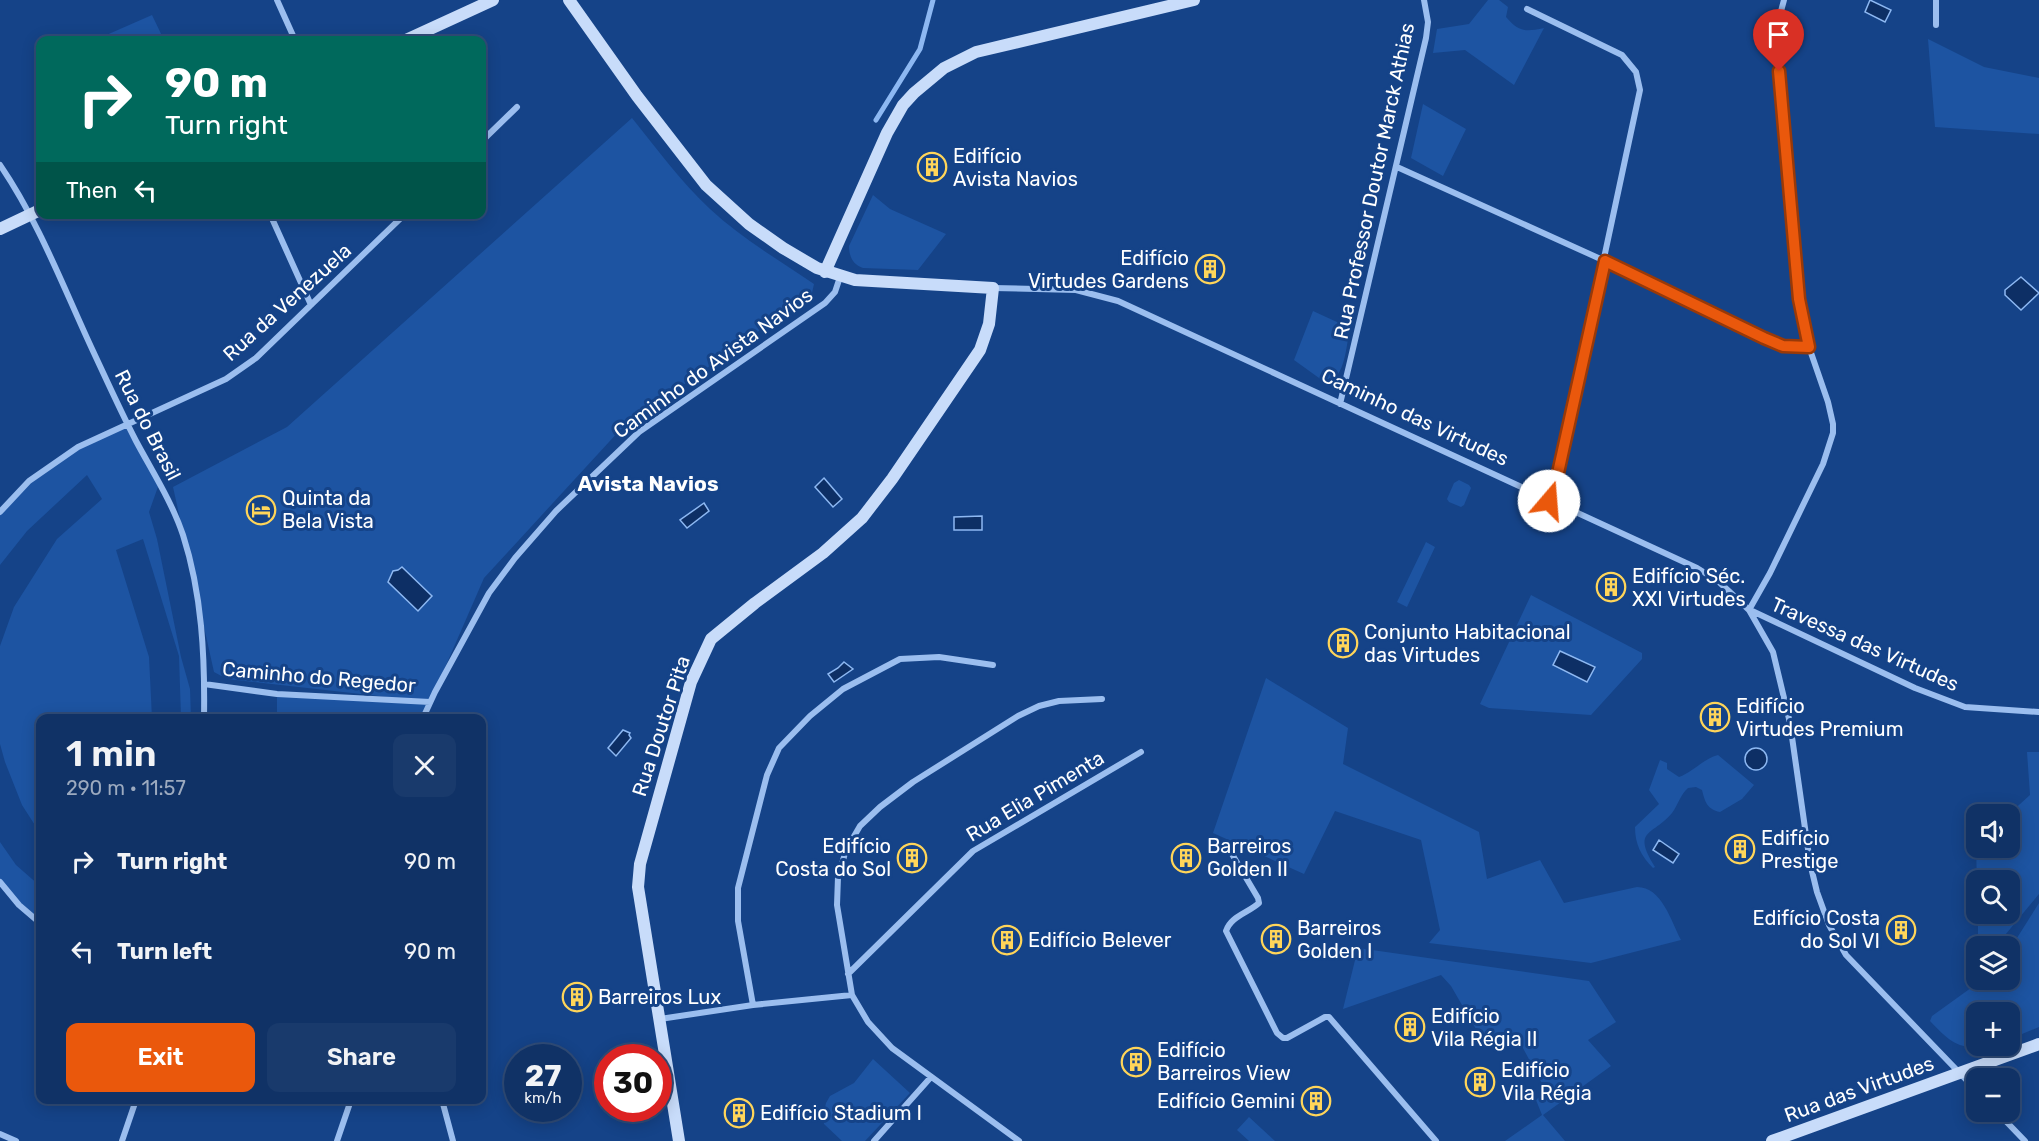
<!DOCTYPE html>
<html lang="en">
<head>
<meta charset="utf-8">
<style>
  body { margin:0; font-family:Rubik,sans-serif; background:#193a6c; color:#f1f3f6; height:100vh; display:flex; flex-direction:column; font-size:22px; white-space:nowrap }
  * { box-sizing:border-box; margin:0 }
  p { font-size:20px; color:#9caabf }
  .icon { flex:none; width:33px; height:33px; fill:none; stroke:currentColor; stroke-width:2; stroke-linecap:round; stroke-linejoin:round }
  .map { position:relative; flex:1; overflow:hidden }
  .details { position:absolute; left:36px; top:714px; width:450px; height:390px; display:flex; flex-direction:column; background:#103266; border-radius:12px; box-shadow:0 3px 15px #0003,0 0 0 2px #304d7a }
  .details>* { flex:none }
  .hud { position:absolute; left:36px; top:36px; width:450px; height:183px; border-radius:12px; box-shadow:0 3px 15px #0003,0 0 0 2px #304d7a; background:#00695c; color:#fff; overflow:hidden }
  .buttons { position:absolute; left:1966px; top:804px; display:grid; gap:12px }
  .buttons a { display:grid; place-items:center; width:54px; height:54px; border-radius:12px; background:#103266; box-shadow:0 3px 15px #0003,0 0 0 2px #304d7a; font-size:30px }
  .speed { position:absolute; left:504px; top:1044px; display:flex; gap:12px; font-size:30px; font-weight:700; text-align:center }
  .speed>* { display:grid; place-content:center; width:78px; height:78px; border-radius:50%; background:#103266; box-shadow:0 3px 15px #0003,0 0 0 2px #304d7a; line-height:1 }
  .speed small { font-size:15px; font-weight:400 }
  .speed .limit { border:9px solid #d22; background:#fff; color:#111 }
  .pin { position:absolute; display:grid; place-items:center; width:51px; height:51px; color:#fff; margin:-62px -26px; border-radius:50% 50% 50% 0; rotate:-45deg; box-shadow:0 0 6px #0007 }
  .pin .icon { rotate:45deg }
  .me { position:absolute; width:66px; margin:-33px; rotate:18deg; stroke-linejoin:round; filter:drop-shadow(0 0 4px #0008) }
  .turn { display:flex; align-items:center; gap:21px; height:126px; padding:0 30px; font-size:27px }
  .turn .icon { width:78px; height:78px; stroke-width:2.5 }
  .turn b { display:block; font-size:42px; line-height:51px }
  .then { display:flex; align-items:center; height:57px; padding:0 30px; background:#0003; gap:12px; font-size:22px }
  .round { display:grid; place-items:center; flex:none; width:63px; height:63px; border-radius:12px; background:#193a6c }
  .overview { display:flex; align-items:center; justify-content:space-between; height:102px; padding:0 30px }
  h1 { font-size:36px; font-weight:600; line-height:45px }
  .cta { display:flex; gap:12px; margin-top:auto; padding:12px 30px }
  .cta a { flex:1; height:69px; border-radius:12px; background:#ea580c; color:#fff; font-size:24px; font-weight:600; line-height:69px; text-align:center }
  .cta a+a { background:#193a6c; color:#f1f3f6 }
  ul { padding:0; list-style:none }
  li { display:flex; align-items:center; gap:18px; height:90px; padding:0 30px }
  li div { flex:1 }
  li b { display:block; font-size:22px }
  li em { font-style:normal }
  .map>svg:first-child { display:block }
  .green { fill:#1d54a2 }
  .water { fill:#0d2f65; stroke:#8db8f2; stroke-width:1.5 }
  .lines { fill:none; stroke-linecap:round; stroke-linejoin:round }
  .stream { stroke:#8db8f2; stroke-width:5 }
  .street { stroke:#9bbeef; stroke-width:6 }
  .secondary { stroke:#c8dcfa; stroke-width:12 }
  .route-casing { stroke:#983908; stroke-width:15 }
  .route { stroke:#ea580c; stroke-width:10 }
  .labels { text-anchor:middle; stroke-width:6; stroke-linejoin:round; paint-order:stroke }
  .poi-label { font-size:20px; fill:#fff; stroke:#154388; text-anchor:start }
  .street-label { font-size:20px; fill:#fff; stroke:#154388 }
  .neighbourhood-label { font-size:21px; font-weight:bold; fill:#fff; stroke:#154388 }
</style>
</head>
<body>
<div class="map">
<svg width="2039" height="1141" viewBox="0 0 2039 1141">
  <rect width="100%" height="100%" fill="#154388"/>
  <path class="green" d="M 1488,0 L 1499,0 L 1508,7 L 1506,17 C 1519,32 1525,32 1544,28 L 1514,85 L 1465,50 L 1433,53 L 1437,29 L 1469,24 Z
    M 152,15 L 164,40 L 95,40 Z
    M 1928,39 L 1984,67 L 2039,78 L 2039,134 L 1935,127 Z
    M 1423,104 L 1466,129 L 1443,176 L 1411,158 Z
    M 632,118 C 657,149 681,182 710,209 C 741,238 779,260 814,284 L 812,293 L 620,430 L 484,578 L 423,718 L 277,718 L 277,694 L 414,700 L 227,679 L 214,672 L 173,487 L 287,427 Z
    M 873,195 L 890,209 L 946,234 L 918,270 L 863,268 C 853,265 849,256 849,246 Z
    M 1313,311 L 1350,328 C 1346,345 1346,378 1326,383 L 1294,360 Z
    M 127,424 L 159,484 L 149,512 L 157,539 L 181,657 L 190,689 L 191,718 L 181,718 L 179,656 L 143,539 L 116,550 L 149,657 L 152,718 L 40,718 L 40,833 L 22,805 L 5,762 L 0,744 L 0,646 L 14,607 L 57,539 L 102,499 L 87,475 L 27,531 L 0,565 L 0,512 L 29,481 L 54,462 Z
    M 1459,480 L 1469,485 L 1471,488 L 1464,505 L 1461,507 L 1449,502 L 1447,499 L 1454,483 Z
    M 1426,542 L 1435,547 L 1407,607 L 1397,602 Z
    M 1531,595 L 1642,653 L 1642,659 L 1591,715 L 1489,708 L 1480,704 Z
    M 1266,678 L 1348,728 L 1343,764 L 1479,832 L 1487,879 L 1540,860 L 1564,903 L 1637,887 C 1662,887 1671,921 1681,940 L 1591,963 L 1429,943 L 1440,930 L 1421,840 L 1335,811 L 1304,874 L 1213,833 Z
    M 2027,752 L 2039,752 L 2039,894 L 1996,946 L 1978,946 L 1978,914 L 2010,914 L 2010,880 L 1977,880 L 1977,887 L 1976,844 L 1977,848 L 2010,848 L 2009,814 L 2030,795 Z
    M 1718,755 L 1754,785 L 1742,799 L 1720,812 C 1707,809 1705,802 1702,790 L 1696,787 L 1688,788 C 1680,795 1678,805 1672,813 C 1653,836 1631,829 1655,867 L 1653,868 C 1641,856 1635,844 1635,827 L 1659,804 L 1649,790 L 1660,760 L 1667,763 L 1667,769 L 1679,777 C 1693,772 1703,759 1718,755 Z
    M 0,842 L 16,865 L 40,886 L 40,923 L 0,882 Z
    M 2039,903 L 2039,1027 L 2010,1039 L 2010,1012 L 1977,1012 L 1977,1046 L 1992,1046 C 1960,1051 1951,1043 1930,1021 L 1932,1016 L 1982,980 L 2010,980 L 2010,949 Z
    M 1358,948 L 1589,981 L 1616,1022 L 1588,1040 L 1611,1066 L 1543,1115 L 1565,1141 L 1505,1141 L 1542,1115 L 1536,1100 L 1546,1091 L 1516,1035 L 1484,1043 L 1451,986 L 1441,975 L 1343,1009 Z
    M 873,1059 L 910,1093 L 865,1141 L 842,1141 L 824,1124 L 823,1117 L 826,1103 L 830,1096 L 854,1083 Z
    M 1249,1117 L 1275,1141 L 1249,1141 L 1237,1130 Z"/>
  <path class="water" d="M 1870,0 L 1891,10 L 1885,22 L 1865,12 Z
    M 2021,277 L 2039,293 L 2021,310 L 2005,295 L 2005,290 Z
    M 824,478 L 842,499 L 833,507 L 815,487 Z
    M 704,503 L 709,511 L 687,528 L 680,520 Z
    M 982,516 L 982,530 L 954,530 L 954,517 Z
    M 402,567 L 432,596 L 418,611 L 388,582 L 393,571 L 398,570 Z
    M 1560,651 L 1595,667 L 1587,682 L 1553,665 Z
    M 844,662 L 853,669 L 834,682 L 828,674 L 838,668 Z
    M 623,730 L 630,733 L 629,735 L 631,738 L 616,756 L 608,748 Z
    M1745 759a11 11 0 1 1 22 0a11 11 0 1 1-22 0Z
    M 1659,840 L 1679,854 L 1673,863 L 1653,850 Z"/>
  <g class="lines">
    <path class="stream" d="M 876,120 L 920,49 L 933,0"/>
    <path class="street" d="M 277,0 L 295,40
      M 1936,0 L 1936,25
      M 1527,9 L 1622,55 L 1636,72 L 1640,90 L 1556,482 L 1549,501
      M 482,141 L 517,107
      M 0,165 C 39,222 64,289 93,351 C 107,381 121,412 136,441 C 152,471 172,502 183,535 C 202,594 205,657 204,718
      M 1397,167 L 1605,261 L 1764,338 L 1783,346 L 1809,347
      M 270,214 L 311,305
      M 993,288 L 1076,290 L 1118,301 L 1697,568 L 1718,581 L 1749,610 L 1773,652 L 1790,723 L 1810,863 L 1817,892 L 1829,925 L 1846,955 L 1977,1091
      M 1340,404 L 1426,38 L 1428,22 L 1424,0
      M 0,512 L 29,481 L 78,447 L 226,379 L 256,358 L 405,214
      M 1749,610 L 1770,573 L 1823,464 L 1833,433 L 1833,424 L 1828,402 L 1809,347 L 1799,299 L 1778,49 L 1780,15 L 1784,0
      M 1750,610 L 1915,688 L 1965,707 L 2039,712
      M 204,684 L 277,694 L 430,702
      M 423,718 L 435,692 L 489,593 L 515,558 L 556,511 L 639,432 L 825,303 L 835,292 L 840,277
      M 1215,850 L 1224,846 L 1229,849 L 1258,898 L 1259,903 C 1248,913 1231,916 1226,931 L 1277,1033 L 1283,1038 L 1287,1038 L 1325,1017 L 1329,1017 L 1436,1141
      M 0,882 L 19,905 L 40,923
      M 848,974 L 973,851 L 1141,752
      M 753,1005 L 738,921 L 738,888 L 767,775 L 779,748 L 810,716 L 843,689 L 900,659 L 939,657 L 993,665
      M 660,1019 L 753,1005 L 852,995
      M 442,1100 L 453,1141
      M 1997,1112 L 2025,1141
      M 0,1134 L 16,1141
      M 122,1141 L 136,1100
      M 337,1141 L 351,1100
      M 874,1141 L 931,1077
      M 1019,1141 L 892,1048 L 868,1022 L 852,995 L 837,905 L 838,877 L 846,850 L 860,826 L 880,807 L 913,782 L 1018,716 L 1039,706 L 1059,701 L 1102,699"/>
    <path class="secondary" d="M 569,0 L 637,96 L 706,185 L 749,224 L 783,248 L 817,268 L 855,280 L 993,288 L 989,324 L 980,350 L 892,479 L 862,518 L 823,553 L 755,603 L 711,639 L 691,682 L 640,864 L 638,887 L 679,1141
      M 406,40 L 493,0
      M 0,229 L 40,210
      M 825,272 L 887,133 L 903,105 L 914,93 L 944,68 L 976,52 L 1194,0
      M 1772,1141 L 2039,1044"/>
  </g>
  <g class="lines">
    <g class="route-casing">
      <path id="route" d="M 1549,501 L 1556,482 L 1605,261 L 1764,338 L 1783,346 L 1809,347 L 1799,299 L 1779,71"/>
    </g>
    <use href="#route" class="route"/>
  </g>
  <defs>
    <g id="building-ring" transform="scale(1.5)"><circle r="9.5" fill="#154388" stroke="#ffd559" stroke-width="1.5"/><path d="M-4-6H4V6H1V3H-1V6H-4ZM-2.5-4.3h1.7v1.8h-1.7ZM.8-4.3h1.7v1.8H.8ZM-2.5-1h1.7V.8h-1.7ZM.8-1h1.7V.8H.8Z" fill="#ffd559"/></g>
    <g id="hotel-ring" transform="scale(1.5)"><circle r="9.5" fill="#154388" stroke="#ffd559" stroke-width="1.5"/><path d="M-6-4.5h1.5V1H6V5H4.5V3h-9V5H-6ZM-4 0a1.8 1.8 0 1 1 3.6 0ZM.5 0V-2.5h3Q6-2.5 6 0Z" fill="#ffd559"/></g>
  </defs>
  <g fill-rule="evenodd">
    <use href="#building-ring" x="932" y="167"/>
    <use href="#building-ring" x="1210" y="269"/>
    <use href="#hotel-ring" x="261" y="510"/>
    <use href="#building-ring" x="1611" y="587"/>
    <use href="#building-ring" x="1343" y="643"/>
    <use href="#building-ring" x="1715" y="717"/>
    <use href="#building-ring" x="1740" y="849"/>
    <use href="#building-ring" x="912" y="858"/>
    <use href="#building-ring" x="1186" y="858"/>
    <use href="#building-ring" x="1901" y="930"/>
    <use href="#building-ring" x="1276" y="939"/>
    <use href="#building-ring" x="1007" y="940"/>
    <use href="#building-ring" x="577" y="997"/>
    <use href="#building-ring" x="1410" y="1027"/>
    <use href="#building-ring" x="1136" y="1062"/>
    <use href="#building-ring" x="1480" y="1082"/>
    <use href="#building-ring" x="1316" y="1101"/>
    <use href="#building-ring" x="739" y="1113"/>
  </g>
  <g class="labels">
    <g class="poi-label">
      <text x="953" y="163">Edifício<tspan x="953" dy="23">Avista Navios</tspan></text>
      <text x="1189" y="265" text-anchor="end">Edifício<tspan x="1189" dy="23">Virtudes Gardens</tspan></text>
      <text x="282" y="505">Quinta da<tspan x="282" dy="23">Bela Vista</tspan></text>
      <text x="1632" y="583">Edifício Séc.<tspan x="1632" dy="23">XXI Virtudes</tspan></text>
      <text x="1364" y="639">Conjunto Habitacional<tspan x="1364" dy="23">das Virtudes</tspan></text>
      <text x="1736" y="713">Edifício<tspan x="1736" dy="23">Virtudes Premium</tspan></text>
      <text x="1761" y="845">Edifício<tspan x="1761" dy="23">Prestige</tspan></text>
      <text x="891" y="853" text-anchor="end">Edifício<tspan x="891" dy="23">Costa do Sol</tspan></text>
      <text x="1207" y="853">Barreiros<tspan x="1207" dy="23">Golden II</tspan></text>
      <text x="1880" y="925" text-anchor="end">Edifício Costa<tspan x="1880" dy="23">do Sol VI</tspan></text>
      <text x="1297" y="935">Barreiros<tspan x="1297" dy="23">Golden I</tspan></text>
      <text x="1028" y="947">Edifício Belever</text>
      <text x="598" y="1004">Barreiros Lux</text>
      <text x="1431" y="1023">Edifício<tspan x="1431" dy="23">Vila Régia II</tspan></text>
      <text x="1157" y="1057">Edifício<tspan x="1157" dy="23">Barreiros View</tspan></text>
      <text x="1501" y="1077">Edifício<tspan x="1501" dy="23">Vila Régia</tspan></text>
      <text x="1295" y="1108" text-anchor="end">Edifício Gemini</text>
      <text x="760" y="1120">Edifício Stadium I</text>
    </g>
    <g class="street-label">
      <text transform="translate(1374 181) rotate(-78)" y="7">Rua Professor Doutor Marck Athias</text>
      <text transform="translate(287 302) rotate(-42)" y="7">Rua da Venezuela</text>
      <text transform="translate(713 363) rotate(-36)" y="7">Caminho do Avista Navios</text>
      <text transform="translate(1415 417) rotate(25)" y="7">Caminho das Virtudes</text>
      <text transform="translate(148 425) rotate(63)" y="7">Rua do Brasil</text>
      <text transform="translate(1865 644) rotate(24)" y="7">Travessa das Virtudes</text>
      <text transform="translate(319 677) rotate(5)" y="7">Caminho do Regedor</text>
      <text transform="translate(661 726) rotate(-72)" y="7">Rua Doutor Pita</text>
      <text transform="translate(1035 796) rotate(-31)" y="7">Rua Elia Pimenta</text>
      <text transform="translate(1859 1089) rotate(-20)" y="7">Rua das Virtudes</text>
    </g>
    <g class="neighbourhood-label">
      <text x="648" y="491">Avista Navios</text>
    </g>
  </g>
</svg>
<div class="buttons">
<a><svg class="icon" aria-label="sound" viewBox="0 0 24 24"><path d="M4 9h4l5-4v14l-5-4H4zM17 9q2 3 0 6"/></svg></a>
<a><svg class="icon" aria-label="search" viewBox="0 0 24 24"><circle cx="10" cy="10" r="6"/><path d="M15 15l6 6"/></svg></a>
<a><svg class="icon" aria-label="layers" viewBox="0 0 24 24"><path d="M12 4l9 5-9 5-9-5zM3 14l9 5 9-5"/></svg></a>
<a>+</a>
<a>−</a>
</div>
<div class="speed"><div>27<small>km/h</small></div><div class="limit">30</div></div>
<div class="pin" style="left:1779px;top:71px;background:#d93025"><svg class="icon" aria-label="arrive" viewBox="0 0 24 24"><path d="M6 21V4h12l-3 4 3 4H6"/></svg></div>
<svg class="me" style="left:1549px;top:501px" viewBox="-20 -20 40 40"><circle r="19" fill="#fff"/><path d="M0-13L10 11 0 6-10 11z" fill="#ea580c"/></svg>
<div class="hud">
<div class="turn"><svg class="icon" aria-label="right" viewBox="0 0 24 24"><path d="M7 20v-9h11M14 6l5 5-5 5"/></svg><div><b>90 m</b>Turn right</div></div>
<div class="then">Then<svg class="icon" aria-label="left" viewBox="0 0 24 24"><path d="M17 20v-9H6M10 6l-5 5 5 5"/></svg></div>
</div>
<section class="details">
<div class="overview"><div><h1>1 min</h1><p>290 m · 11:57</p></div><a class="round"><svg class="icon" aria-label="close" viewBox="0 0 24 24"><path d="M6 6l12 12M18 6L6 18"/></svg></a></div>
<ul>
<li><svg class="icon" aria-label="right" viewBox="0 0 24 24"><path d="M7 20v-9h11M14 6l5 5-5 5"/></svg><div><b>Turn right</b></div><em>90 m</em></li>
<li><svg class="icon" aria-label="left" viewBox="0 0 24 24"><path d="M17 20v-9H6M10 6l-5 5 5 5"/></svg><div><b>Turn left</b></div><em>90 m</em></li>
</ul>
<div class="cta"><a>Exit</a><a>Share</a></div>
</section>
</div>
</body>
</html>
